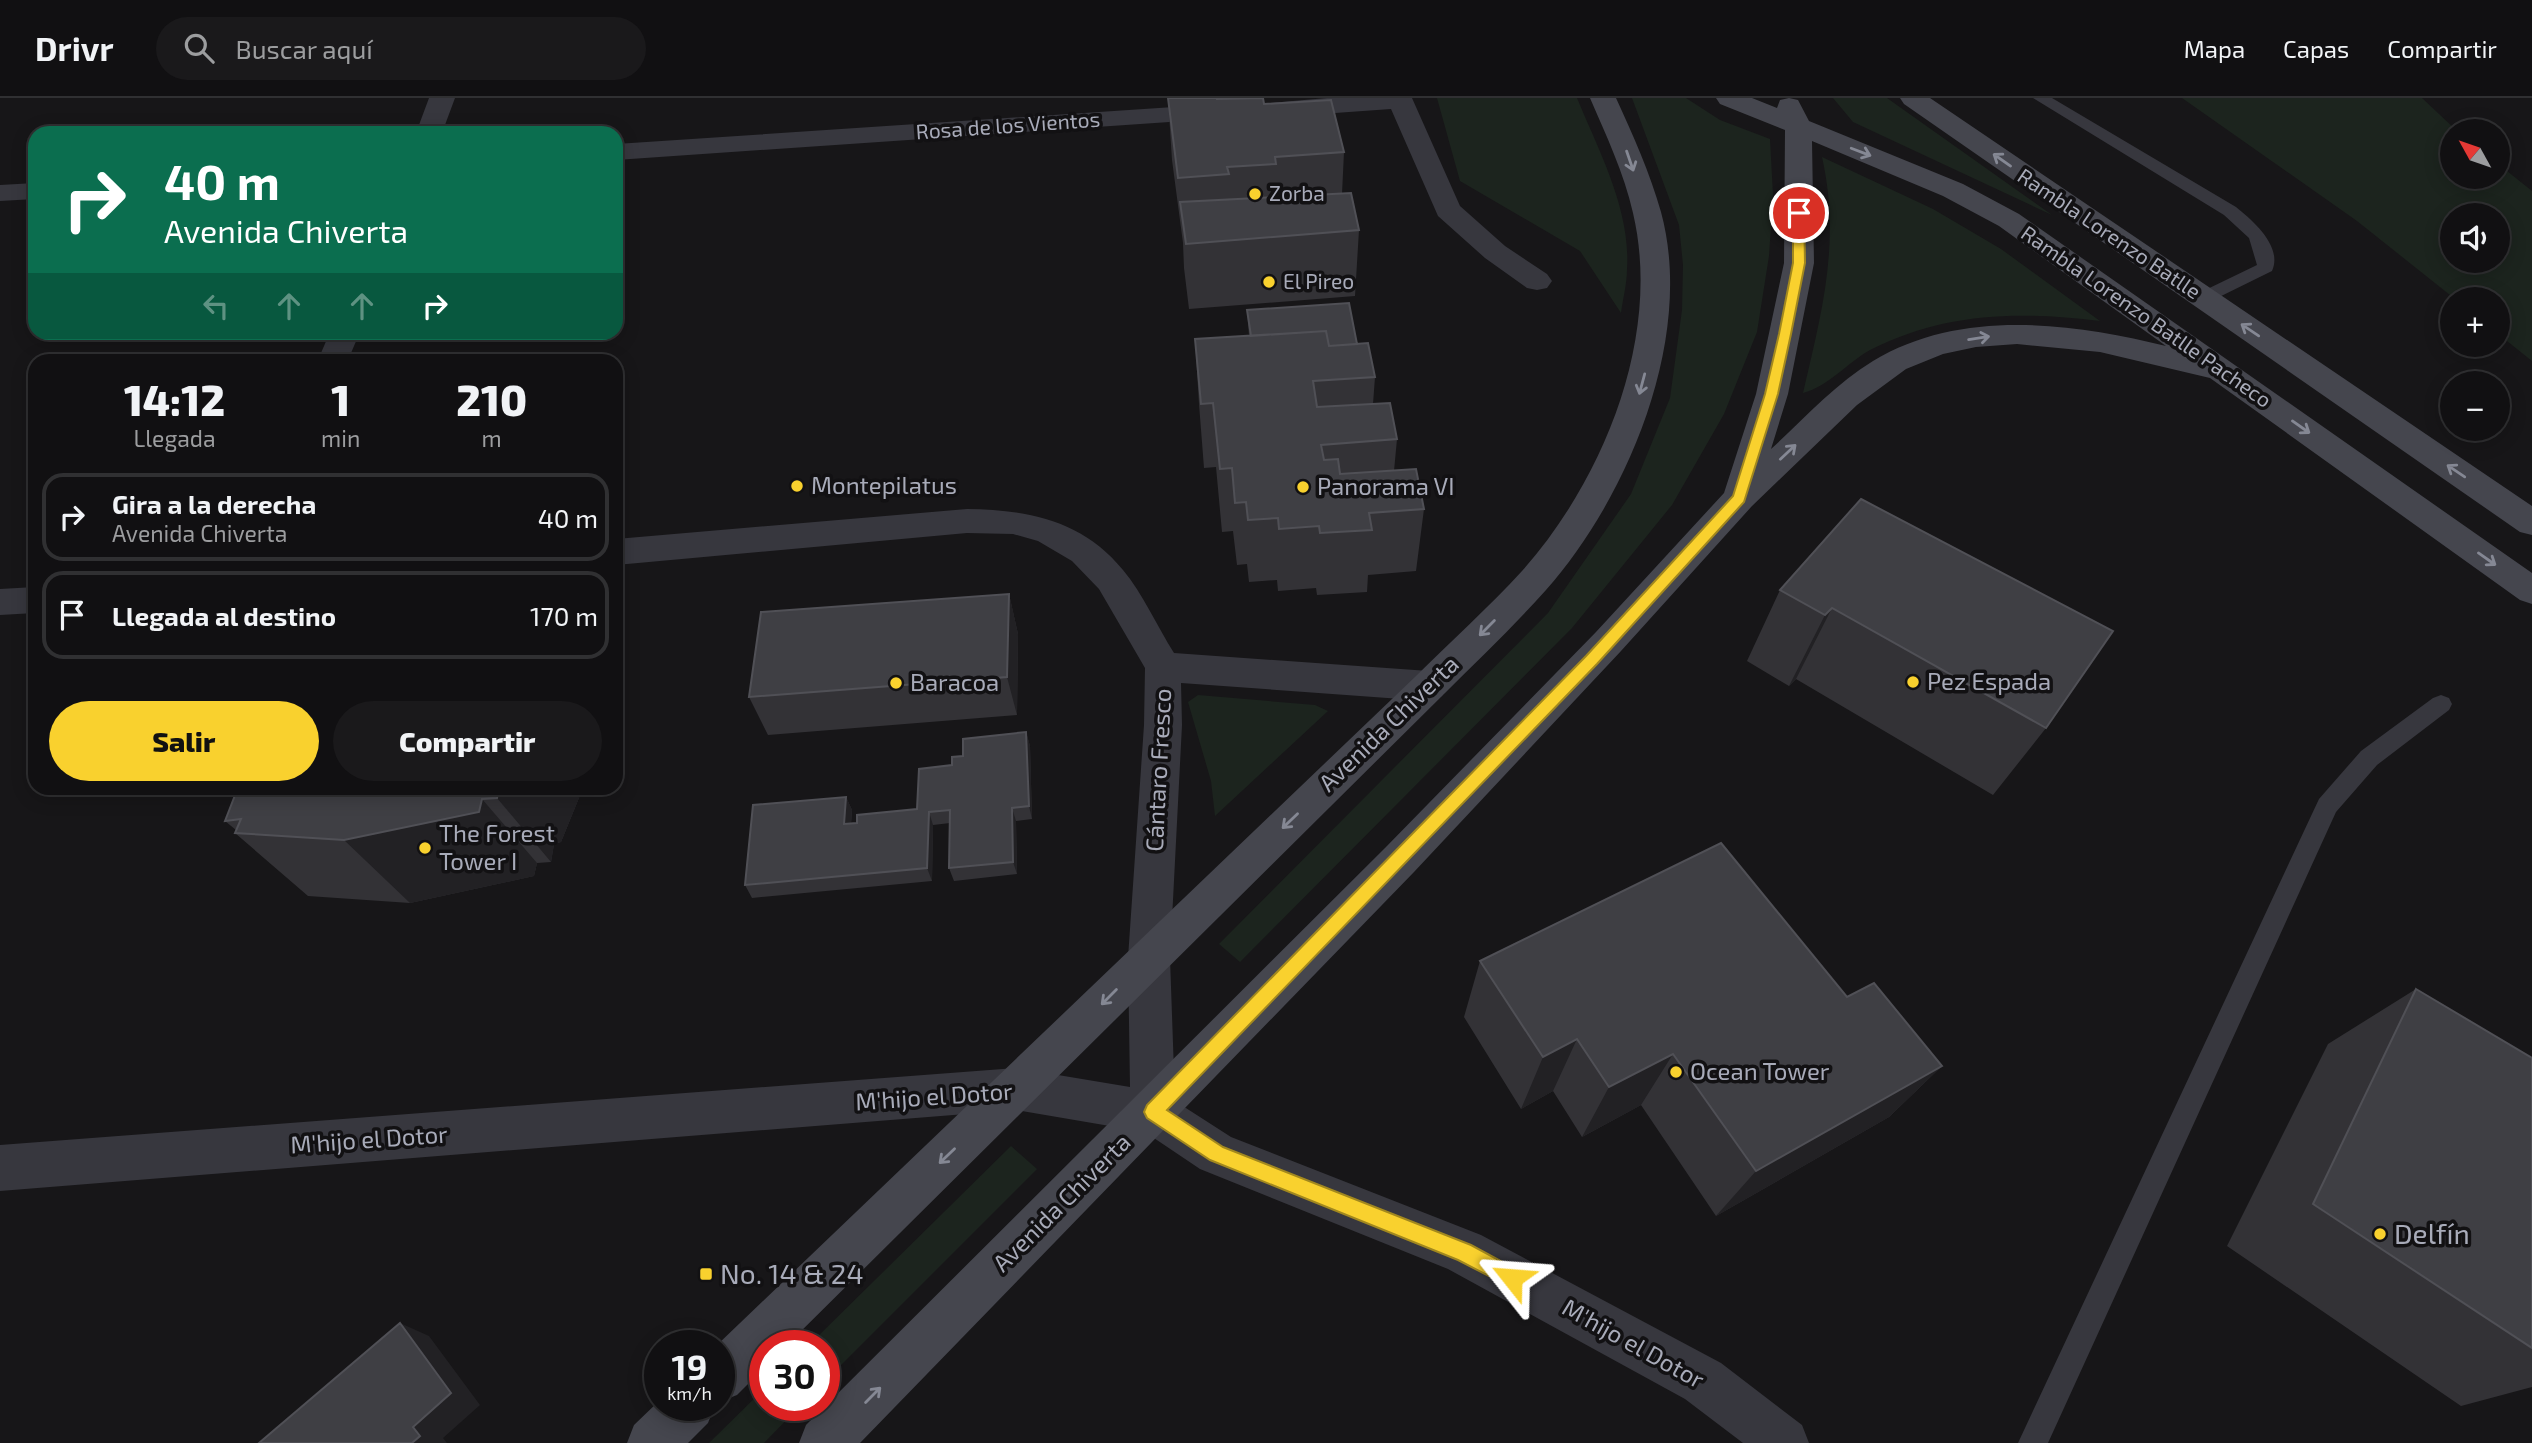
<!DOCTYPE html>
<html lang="es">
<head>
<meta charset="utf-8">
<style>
  body { margin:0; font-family:"Exo 2",sans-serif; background:#1a191b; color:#f1f3f6; height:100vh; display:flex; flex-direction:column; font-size:26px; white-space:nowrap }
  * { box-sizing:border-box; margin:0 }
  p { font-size:23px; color:#9c9d9f }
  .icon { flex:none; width:38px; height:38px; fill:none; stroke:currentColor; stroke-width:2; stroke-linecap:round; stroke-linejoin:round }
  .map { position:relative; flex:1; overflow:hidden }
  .side { position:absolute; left:28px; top:256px; width:595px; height:441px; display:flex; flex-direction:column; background:#111012; border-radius:21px; box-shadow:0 4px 18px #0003,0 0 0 2px #303032 }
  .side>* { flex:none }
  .guide { position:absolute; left:28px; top:28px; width:595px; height:214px; border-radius:21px; box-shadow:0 4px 18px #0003,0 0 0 2px #303032; background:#0b6e4f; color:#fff; overflow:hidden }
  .needle { width:46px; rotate:310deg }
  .controls { position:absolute; left:2440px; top:21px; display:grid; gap:14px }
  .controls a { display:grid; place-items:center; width:70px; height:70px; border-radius:50%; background:#111012; box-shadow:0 4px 18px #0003,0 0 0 2px #303032; font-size:35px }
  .speed { position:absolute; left:644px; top:1232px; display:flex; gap:14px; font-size:35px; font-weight:700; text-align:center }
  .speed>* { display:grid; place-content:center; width:91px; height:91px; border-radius:50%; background:#111012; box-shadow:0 4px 18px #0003,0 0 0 2px #303032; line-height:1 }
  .speed small { font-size:18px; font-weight:400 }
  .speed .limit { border:10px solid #d22; background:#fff; color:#111 }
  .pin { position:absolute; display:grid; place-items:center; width:60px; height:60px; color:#fff; margin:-30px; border:4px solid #fff; border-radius:50%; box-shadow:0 2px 7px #0007 }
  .me { position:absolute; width:77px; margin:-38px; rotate:298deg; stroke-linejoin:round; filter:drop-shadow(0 0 5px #0008) }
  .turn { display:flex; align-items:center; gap:24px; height:147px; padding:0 21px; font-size:32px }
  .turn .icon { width:91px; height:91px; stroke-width:2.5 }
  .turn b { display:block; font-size:49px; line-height:60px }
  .lanes { display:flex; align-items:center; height:66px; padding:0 21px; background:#0003; justify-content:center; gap:35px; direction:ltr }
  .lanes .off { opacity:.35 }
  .eta { display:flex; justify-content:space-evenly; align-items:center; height:119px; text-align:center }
  .eta b { font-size:42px; font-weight:800; line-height:49px }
  .cta { display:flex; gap:14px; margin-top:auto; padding:14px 21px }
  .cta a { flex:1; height:80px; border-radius:42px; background:#f9d12e; color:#111; font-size:28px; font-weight:800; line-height:80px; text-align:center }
  .cta a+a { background:#1a191b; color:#f1f3f6 }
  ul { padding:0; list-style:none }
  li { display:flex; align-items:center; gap:21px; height:88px; margin:0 14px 10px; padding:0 7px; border:4px solid #303032; border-radius:21px }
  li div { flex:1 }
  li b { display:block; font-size:26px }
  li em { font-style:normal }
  header { display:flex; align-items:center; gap:42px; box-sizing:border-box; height:98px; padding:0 35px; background:#111012; border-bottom:2px solid #303032 }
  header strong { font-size:33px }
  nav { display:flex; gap:38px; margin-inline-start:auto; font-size:24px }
  .search { width:490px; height:63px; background:#1a191b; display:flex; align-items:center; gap:18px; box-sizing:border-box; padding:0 24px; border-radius:38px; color:#9c9d9f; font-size:26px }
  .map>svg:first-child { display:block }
  .green { fill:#1c241e; fill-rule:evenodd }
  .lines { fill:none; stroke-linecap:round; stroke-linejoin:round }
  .lane { fill:#37373e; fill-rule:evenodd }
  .street { fill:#37373e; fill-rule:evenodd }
  .secondary { fill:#45464e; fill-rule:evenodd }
  .wall { fill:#333236 }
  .shaded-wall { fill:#222124 }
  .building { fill:#3f3f44; stroke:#505056; stroke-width:2 }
  .oneway { stroke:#858894 }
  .route { fill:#f9d12e; stroke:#a2881e; stroke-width:2 }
  .poi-dot { fill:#f9d12e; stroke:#121113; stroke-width:2.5 }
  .labels { text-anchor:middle; stroke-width:7; stroke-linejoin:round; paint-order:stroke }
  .far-street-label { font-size:21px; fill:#a8abb9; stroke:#121113 }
  .far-poi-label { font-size:21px; fill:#a8abb9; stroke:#121113; text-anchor:start }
  .poi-label { font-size:24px; fill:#a8abb9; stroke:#121113; text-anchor:start }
  .street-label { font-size:24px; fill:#a8abb9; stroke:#121113 }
  .near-poi-label { font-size:28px; fill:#a8abb9; stroke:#121113; text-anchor:start }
</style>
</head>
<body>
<header>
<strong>Drivr</strong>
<div class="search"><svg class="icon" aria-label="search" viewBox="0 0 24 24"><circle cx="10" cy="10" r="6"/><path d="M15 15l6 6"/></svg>Buscar aquí</div>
<nav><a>Mapa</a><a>Capas</a><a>Compartir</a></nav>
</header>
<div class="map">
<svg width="2532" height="1345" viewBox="0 0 2532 1345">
  <rect width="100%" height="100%" fill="#171618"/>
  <path class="green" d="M 1437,0 L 1577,0 C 1599,53 1631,112 1627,171 C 1627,186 1623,200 1621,215 L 1580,153 L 1460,83 Z
    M 1632,0 L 1686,0 L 1720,22 L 1770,41 L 1773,97 L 1769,158 L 1757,234 L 1724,316 L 1672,407 L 1572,530 L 1240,864 L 1219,846 L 1548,515 L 1631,396 L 1670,300 L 1682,212 L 1683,167 L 1679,127 Z
    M 1833,0 L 1887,0 L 2052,117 L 1853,24 Z
    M 2182,0 L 2422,0 L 2457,33 L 2452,33 L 2452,79 L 2497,79 L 2497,65 L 2532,93 L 2532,263 L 2497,235 L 2497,201 L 2455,201 L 2357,123 ZM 2497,117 L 2497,163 L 2452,163 L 2452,117 Z
    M 1822,59 L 1933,111 L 2001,151 L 2100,223 C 2018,213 1945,214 1870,252 C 1847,265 1829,288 1803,295 C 1822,213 1841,144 1822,59 Z
    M 1198,597 L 1315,607 L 1328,613 L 1215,718 L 1211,683 L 1188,604 Z
    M 1011,1048 L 1037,1071 L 824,1284 L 824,1248 L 808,1248 Z
    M 765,1290 L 765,1307 L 801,1307 L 764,1345 L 709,1345 Z"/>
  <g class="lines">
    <path class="lane" d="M 2033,0 L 2052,0 L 2236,109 C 2253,123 2283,148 2272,173 L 2209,204 L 2197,204 L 2194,200 L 2197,196 L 2257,167 L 2249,140 L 2224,117 Z
      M 2441,597 L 2449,600 L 2452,606 L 2449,612 L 2377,667 L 2336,714 L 2048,1345 L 2018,1345 L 2319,701 L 2361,653 L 2433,600 Z"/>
    <path class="street" d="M 429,0 L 455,0 L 442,35 L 416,35 Z
      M 1327,0 L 1412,0 L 1460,108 L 1505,148 L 1547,176 L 1552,183 L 1547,190 L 1537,192 L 1527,190 L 1485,160 L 1438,118 L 1391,11 L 1279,19 L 1270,17 L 1266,11 L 1270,5 Z
      M 1219,6 L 1228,8 L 1232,14 L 1228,20 L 616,62 L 616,46 Z
      M 35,85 L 35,101 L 0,103 L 0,87 Z
      M 330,234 L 360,234 L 348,262 L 318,262 Z
      M 967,411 C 1028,412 1082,422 1123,472 C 1143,496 1157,528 1174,555 L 1429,573 L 1442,578 L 1447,588 L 1442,598 L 1429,603 L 1181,585 L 1182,627 L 1170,860 L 1175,1003 L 1231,1039 L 1481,1137 L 1721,1265 L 1802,1327 L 1809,1345 L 1743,1345 L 1685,1301 L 1448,1171 L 1200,1071 L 1145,1034 L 1016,1012 L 0,1093 L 0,1047 L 1016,970 L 1130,989 L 1128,860 L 1144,627 L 1145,570 L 1099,491 L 1072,463 L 1038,443 L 1013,436 L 967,435 L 616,467 L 616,441 Z
      M 35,489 L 35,515 L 0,517 L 0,491 Z"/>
    <path class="secondary" d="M 1590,0 L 1616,0 C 1633,37 1650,75 1661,114 C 1695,239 1629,398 1546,492 C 1513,529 1477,563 1442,598 L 786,1248 L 765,1248 L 765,1269 L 737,1297 L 719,1304 L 719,1248 L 716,1248 L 1416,578 C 1451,543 1489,509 1522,473 C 1604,381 1662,238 1633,115 C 1624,75 1606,37 1590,0 Z
      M 1716,0 L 1752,0 L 1777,10 L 1780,2 L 1789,0 L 1798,2 L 1809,23 L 1963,86 L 2019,116 L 2532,475 L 2532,506 L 2520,502 L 2210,280 L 2100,254 L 2017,246 L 1976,249 L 1943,256 L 1906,271 L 1857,307 L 1752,408 L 1621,553 L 1414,774 L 860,1345 L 799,1345 L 806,1327 L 1386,749 L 1596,534 L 1724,395 L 1756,296 L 1784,165 L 1785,32 L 1720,6 ZM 1812,43 L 1943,98 L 1999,128 L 2166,248 C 2071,225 1961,210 1873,263 C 1835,286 1804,321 1771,351 L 1788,296 L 1814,165 Z
      M 1900,0 L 1930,0 L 2532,408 L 2532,437 L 2520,434 L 1904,6 Z
      M 660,1302 L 660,1307 L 715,1307 L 708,1325 L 688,1345 L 627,1345 L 634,1327 Z"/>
  </g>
  <path class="wall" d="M 1168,0 L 1217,1 L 1264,6 L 1344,54 L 1342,96 L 1359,132 L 1355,198 L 1189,211 L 1184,170 L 1183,145 L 1172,62 Z
    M 1247,212 L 1357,246 L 1375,279 L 1373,306 L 1397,341 L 1394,373 L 1424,411 L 1416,473 L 1368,477 L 1367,494 L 1317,497 L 1316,490 L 1278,493 L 1277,482 L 1249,484 L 1247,466 L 1237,467 L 1233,433 L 1222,434 L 1216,369 L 1204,370 L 1199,306 L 1195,241 L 1249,238 Z
    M 1861,401 L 2046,630 L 1993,697 L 1796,581 L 1789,588 L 1747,563 L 1780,492 Z
    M 1009,496 L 1018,536 L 1017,617 L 768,637 L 749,599 Z
    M 1026,634 L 1030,648 L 1032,721 L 1016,723 L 1017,776 L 954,783 L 949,770 L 950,725 L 933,727 L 932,783 L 752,800 L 745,787 L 846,699 L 852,712 L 851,726 L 857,725 L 917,711 L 952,667 L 963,658 Z
    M 224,690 L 583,690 L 561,744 L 554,746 L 551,764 L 537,765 L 534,778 L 410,805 L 308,798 L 235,735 L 236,732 L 225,723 L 234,699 Z
    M 1480,863 L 1847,899 L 1942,968 L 1889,1019 L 1716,1118 L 1641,1007 L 1582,1039 L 1553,993 L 1521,1011 L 1464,919 Z
    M 2416,891 L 2532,960 L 2532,1289 L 2461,1308 L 2227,1148 L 2328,946 Z"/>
  <path class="shaded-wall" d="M 1009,496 L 1018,536 L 1017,617 L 1007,579 Z
    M 1832,510 L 1796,581 L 1789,588 L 1825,517 Z
    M 1026,634 L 1030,648 L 1032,721 L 1029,708 Z
    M 499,690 L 583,690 L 561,744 L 554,746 L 551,764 L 497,700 Z
    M 846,699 L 852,712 L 850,739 L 844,726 Z
    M 482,701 L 537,765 L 534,778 L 410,805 L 344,742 Z
    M 1012,710 L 1016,723 L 1017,776 L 1013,764 Z
    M 929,714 L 933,727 L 932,783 L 927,770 Z
    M 1577,941 L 1553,993 L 1521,1011 L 1543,959 Z
    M 1673,956 L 1641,1007 L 1582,1039 L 1609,989 Z
    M 1942,968 L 1889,1019 L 1716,1118 L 1756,1073 Z
    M 400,1225 L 429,1238 L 480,1307 L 443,1340 L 447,1345 L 412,1345 L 413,1329 Z"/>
  <path class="building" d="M 1168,0 L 1217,0 L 1217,1 L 1263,0 L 1264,6 L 1331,2 L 1344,54 L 1275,59 L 1276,66 L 1227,69 L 1229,76 L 1178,80 Z
    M 1351,95 L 1359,132 L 1186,146 L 1180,104 Z
    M 1349,205 L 1357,246 L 1329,248 L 1326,233 L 1251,238 L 1247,212 Z
    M 1326,233 L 1329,248 L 1368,245 L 1375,279 L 1313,283 L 1317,309 L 1390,305 L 1397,341 L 1321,347 L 1324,362 L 1338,361 L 1340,376 L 1416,371 L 1424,411 L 1369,415 L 1372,432 L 1320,435 L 1319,428 L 1279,431 L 1278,420 L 1248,422 L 1246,404 L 1235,405 L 1232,370 L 1220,371 L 1213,305 L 1201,306 L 1195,241 Z
    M 1861,401 L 2113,533 L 2046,630 L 1832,510 L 1825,517 L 1780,492 Z
    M 1009,496 L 1007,579 L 749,599 L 761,514 Z
    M 1026,634 L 1029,708 L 1012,710 L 1013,764 L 949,770 L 950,712 L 929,714 L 927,770 L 745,787 L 753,707 L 846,699 L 844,726 L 857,725 L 857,717 L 917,711 L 919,671 L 952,667 L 952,659 L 963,658 L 963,641 Z
    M 224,690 L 499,690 L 497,700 L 482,701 L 479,714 L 344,742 L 235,735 L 241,721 L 225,723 L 237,692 Z
    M 1721,745 L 1847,899 L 1874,885 L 1942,968 L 1756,1073 L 1673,956 L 1609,989 L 1577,941 L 1543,959 L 1480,863 Z
    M 2416,891 L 2532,960 L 2532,1250 L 2313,1106 Z
    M 400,1225 L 451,1295 L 413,1329 L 420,1338 L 412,1345 L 259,1345 Z"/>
  <defs><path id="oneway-shaft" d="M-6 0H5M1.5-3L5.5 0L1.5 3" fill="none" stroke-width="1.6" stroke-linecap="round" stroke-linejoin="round" transform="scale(1.75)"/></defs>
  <g class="oneway">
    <use href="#oneway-shaft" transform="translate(1861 54) rotate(21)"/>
    <use href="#oneway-shaft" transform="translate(2002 62) rotate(-145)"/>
    <use href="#oneway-shaft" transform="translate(1630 63) rotate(71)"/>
    <use href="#oneway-shaft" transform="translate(2250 232) rotate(-146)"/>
    <use href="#oneway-shaft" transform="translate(1979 240) rotate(-9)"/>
    <use href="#oneway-shaft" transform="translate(1642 286) rotate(105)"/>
    <use href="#oneway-shaft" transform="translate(2301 329) rotate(35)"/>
    <use href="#oneway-shaft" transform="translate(1788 354) rotate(-43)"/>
    <use href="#oneway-shaft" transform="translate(2456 373) rotate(-146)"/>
    <use href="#oneway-shaft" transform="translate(2487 461) rotate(35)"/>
    <use href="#oneway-shaft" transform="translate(1487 530) rotate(135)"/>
    <use href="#oneway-shaft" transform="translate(1290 723) rotate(136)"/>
    <use href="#oneway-shaft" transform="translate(1109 899) rotate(135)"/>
    <use href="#oneway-shaft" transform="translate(947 1058) rotate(136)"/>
    <use href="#oneway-shaft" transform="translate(873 1297) rotate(-45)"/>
  </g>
  <path class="route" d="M 1799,111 L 1804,115 L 1805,165 L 1791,236 L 1778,296 L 1744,404 L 1597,566 L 1167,1012 L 1223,1049 L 1471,1147 L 1519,1173 L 1522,1180 L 1519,1187 L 1512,1190 L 1458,1162 L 1210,1062 L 1147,1020 L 1144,1014 L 1147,1007 L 1586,558 L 1733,398 L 1765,296 L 1779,236 L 1793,165 L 1793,115 Z"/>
  <g class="poi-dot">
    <circle cx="1255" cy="96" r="7"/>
    <circle cx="1269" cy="184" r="7"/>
    <circle cx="797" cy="388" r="7"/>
    <circle cx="1303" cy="389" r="7"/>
    <circle cx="1913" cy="584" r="7"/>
    <circle cx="896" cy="585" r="7"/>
    <circle cx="425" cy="750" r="7"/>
    <circle cx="1676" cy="974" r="7"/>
    <circle cx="2380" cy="1136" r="7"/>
    <rect x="699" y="1169" width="14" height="14" rx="3.5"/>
  </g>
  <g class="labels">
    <g class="far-street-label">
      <text transform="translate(1008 28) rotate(-4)" y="7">Rosa de los Vientos</text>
      <text transform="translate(2109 136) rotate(34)" y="7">Rambla Lorenzo Batlle</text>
      <text transform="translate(2146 219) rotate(35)" y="7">Rambla Lorenzo Batlle Pacheco</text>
    </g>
    <g class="far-poi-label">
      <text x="1269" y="103">Zorba</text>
      <text x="1283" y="191">El Pireo</text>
    </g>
    <g class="poi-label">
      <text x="811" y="396">Montepilatus</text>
      <text x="1317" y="397">Panorama VI</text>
      <text x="1927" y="592">Pez Espada</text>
      <text x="910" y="593">Baracoa</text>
      <text x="439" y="744">The Forest<tspan x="439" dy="28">Tower I</tspan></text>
      <text x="1690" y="982">Ocean Tower</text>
    </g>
    <g class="street-label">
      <text transform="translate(1389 626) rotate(-44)" y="8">Avenida Chiverta</text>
      <text transform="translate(1159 672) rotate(-87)" y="8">Cántaro Fresco</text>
      <text transform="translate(934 999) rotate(-4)" y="8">M'hijo el Dotor</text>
      <text transform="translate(369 1042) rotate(-4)" y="8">M'hijo el Dotor</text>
      <text transform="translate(1062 1105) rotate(-45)" y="8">Avenida Chiverta</text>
      <text transform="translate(1633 1246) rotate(29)" y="8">M'hijo el Dotor</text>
    </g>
    <g class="near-poi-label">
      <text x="2394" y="1146">Delfín</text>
      <text x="720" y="1186">No. 14 &amp; 24</text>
    </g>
  </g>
</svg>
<div class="controls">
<a><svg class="needle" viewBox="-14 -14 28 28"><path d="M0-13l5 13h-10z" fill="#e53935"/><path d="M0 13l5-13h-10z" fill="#9c9d9f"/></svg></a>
<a><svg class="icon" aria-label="sound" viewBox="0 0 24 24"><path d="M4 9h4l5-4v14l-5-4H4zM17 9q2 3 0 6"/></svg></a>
<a>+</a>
<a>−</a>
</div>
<div class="speed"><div>19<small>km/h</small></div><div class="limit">30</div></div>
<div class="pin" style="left:1799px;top:115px;background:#d93025"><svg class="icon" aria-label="arrive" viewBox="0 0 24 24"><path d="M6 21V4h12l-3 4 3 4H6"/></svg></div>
<svg class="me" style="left:1512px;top:1180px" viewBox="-20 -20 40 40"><path d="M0-17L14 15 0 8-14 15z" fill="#f9d12e" stroke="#fff" stroke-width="4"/></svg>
<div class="guide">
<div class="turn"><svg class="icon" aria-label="right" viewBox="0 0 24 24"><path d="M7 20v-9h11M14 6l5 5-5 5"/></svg><div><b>40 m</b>Avenida Chiverta</div></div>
<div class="lanes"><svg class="icon off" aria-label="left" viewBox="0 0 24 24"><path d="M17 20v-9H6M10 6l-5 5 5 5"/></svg><svg class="icon off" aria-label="ahead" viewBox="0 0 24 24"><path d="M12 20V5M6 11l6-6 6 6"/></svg><svg class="icon off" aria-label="ahead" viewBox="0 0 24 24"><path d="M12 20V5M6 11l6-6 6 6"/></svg><svg class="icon" aria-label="right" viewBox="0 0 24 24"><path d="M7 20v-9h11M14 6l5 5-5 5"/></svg></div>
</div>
<section class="side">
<div class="eta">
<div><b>14:12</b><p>Llegada</p></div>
<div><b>1</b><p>min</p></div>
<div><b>210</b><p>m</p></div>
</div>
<ul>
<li><svg class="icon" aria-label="right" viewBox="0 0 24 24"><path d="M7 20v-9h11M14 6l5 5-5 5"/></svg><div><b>Gira a la derecha</b><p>Avenida Chiverta</p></div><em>40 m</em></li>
<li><svg class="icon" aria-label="arrive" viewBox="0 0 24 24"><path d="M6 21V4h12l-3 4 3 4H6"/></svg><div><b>Llegada al destino</b></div><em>170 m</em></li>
</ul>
<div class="cta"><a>Salir</a><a>Compartir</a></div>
</section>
</div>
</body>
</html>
